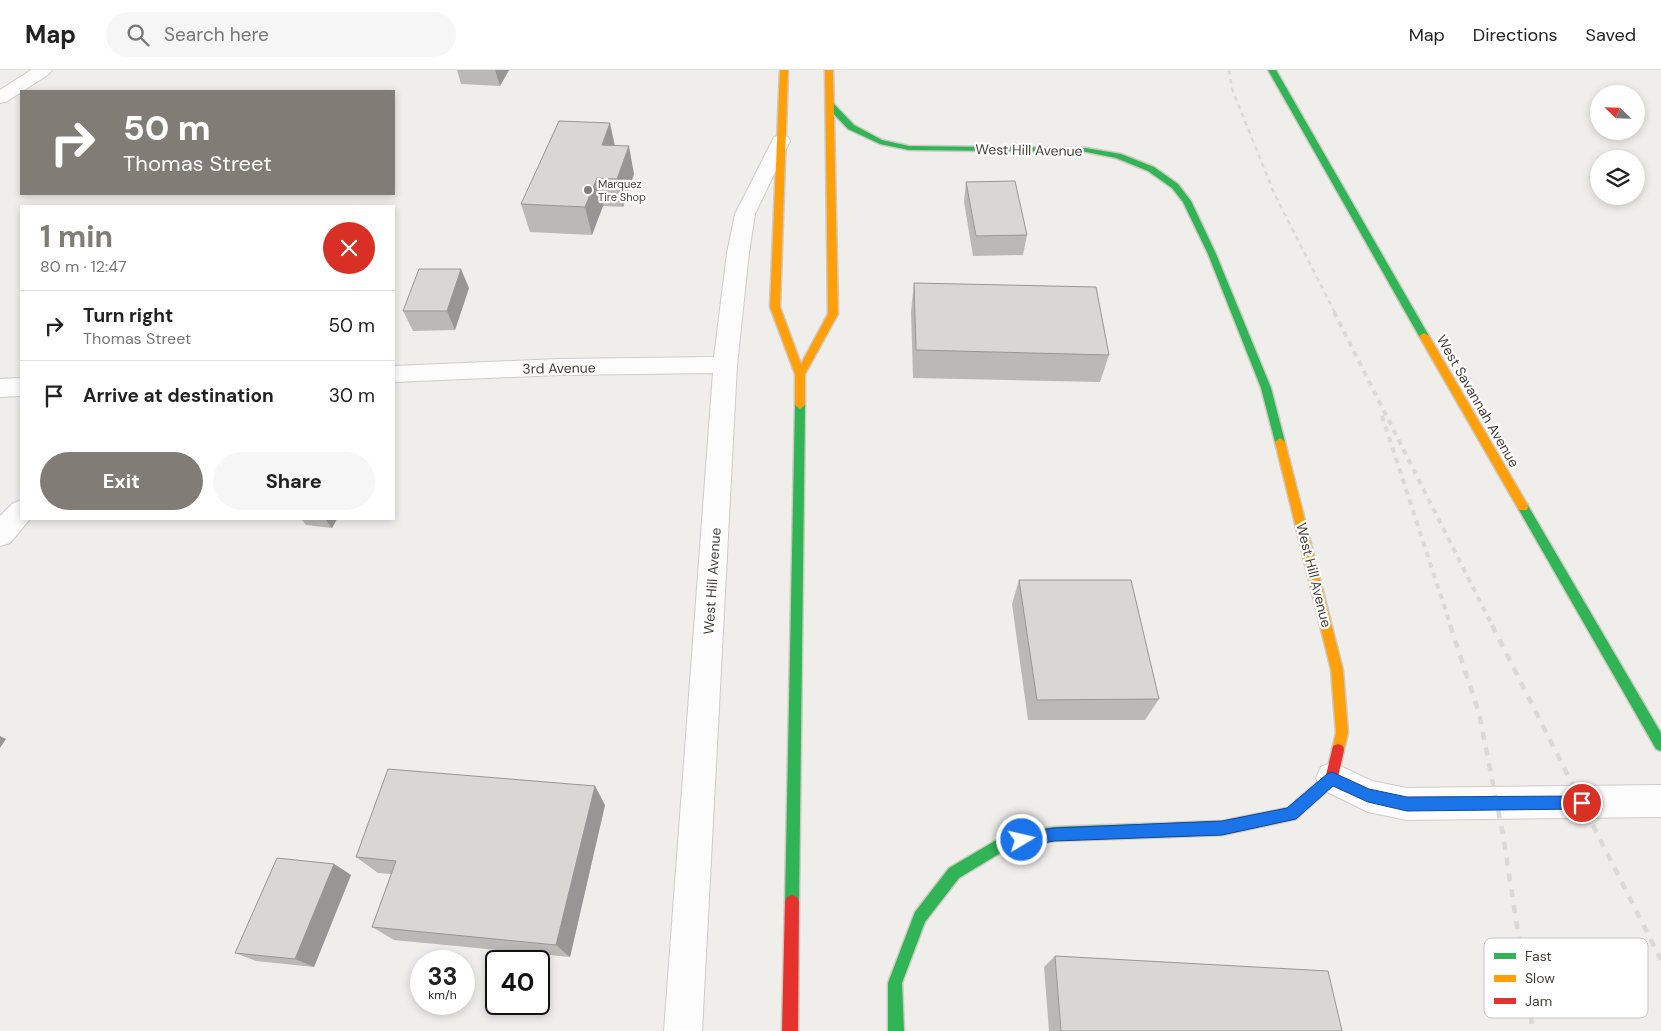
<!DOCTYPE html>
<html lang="en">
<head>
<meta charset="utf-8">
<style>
  body { margin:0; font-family:"DM Sans",sans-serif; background:#f6f6f6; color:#222; height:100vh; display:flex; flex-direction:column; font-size:19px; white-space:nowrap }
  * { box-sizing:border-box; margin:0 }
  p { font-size:16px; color:#767676 }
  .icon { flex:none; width:28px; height:28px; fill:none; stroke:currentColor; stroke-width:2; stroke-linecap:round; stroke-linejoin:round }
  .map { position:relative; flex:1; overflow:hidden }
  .drawer { position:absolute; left:20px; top:135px; width:375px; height:315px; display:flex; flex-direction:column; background:#fff; border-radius:0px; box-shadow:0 2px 8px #0003 }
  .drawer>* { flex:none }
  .banner { position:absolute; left:20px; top:20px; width:375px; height:105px; border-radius:0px; box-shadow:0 2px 8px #0003; background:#817c76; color:#fff; overflow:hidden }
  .needle { width:32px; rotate:293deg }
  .buttons { position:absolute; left:1590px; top:15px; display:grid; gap:10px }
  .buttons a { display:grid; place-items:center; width:55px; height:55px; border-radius:50%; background:#fff; box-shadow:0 2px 8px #0003; font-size:25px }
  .speed { position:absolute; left:410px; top:880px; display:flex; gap:10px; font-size:25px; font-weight:700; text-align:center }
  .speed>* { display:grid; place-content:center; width:65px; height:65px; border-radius:50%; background:#fff; box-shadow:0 2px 8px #0003; line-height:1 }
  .speed small { font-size:12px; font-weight:400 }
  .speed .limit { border:2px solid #111; border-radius:8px; background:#fff; color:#111 }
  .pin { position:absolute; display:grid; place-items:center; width:42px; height:42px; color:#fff; margin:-21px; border:2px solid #fff; border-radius:50%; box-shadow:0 1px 5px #0007 }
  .me { position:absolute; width:55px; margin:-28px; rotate:81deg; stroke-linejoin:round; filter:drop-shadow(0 0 4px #0008) }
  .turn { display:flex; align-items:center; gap:18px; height:105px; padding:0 20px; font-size:22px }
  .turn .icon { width:65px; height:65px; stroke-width:2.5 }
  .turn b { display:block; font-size:35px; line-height:42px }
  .round { display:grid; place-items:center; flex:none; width:52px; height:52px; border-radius:26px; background:#f6f6f6 }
  .head { display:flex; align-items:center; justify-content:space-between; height:85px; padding:0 20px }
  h1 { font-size:30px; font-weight:700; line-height:38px; color:#817c76 }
  .action { display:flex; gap:10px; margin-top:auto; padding:10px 20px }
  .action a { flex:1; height:58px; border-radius:30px; background:#817c76; color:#fff; font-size:20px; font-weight:700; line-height:58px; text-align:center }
  .action a+a { background:#f6f6f6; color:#222 }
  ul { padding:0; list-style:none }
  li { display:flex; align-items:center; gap:15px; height:70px; padding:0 20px; border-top:1px solid #e0e0e0 }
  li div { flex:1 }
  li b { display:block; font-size:19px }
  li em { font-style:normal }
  header { display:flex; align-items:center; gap:30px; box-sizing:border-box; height:70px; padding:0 25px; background:#fff; border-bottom:1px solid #e0e0e0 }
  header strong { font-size:24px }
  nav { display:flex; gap:28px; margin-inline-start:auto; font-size:18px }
  .search { width:350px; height:45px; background:#f6f6f6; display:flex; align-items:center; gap:12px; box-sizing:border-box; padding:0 18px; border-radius:28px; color:#767676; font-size:19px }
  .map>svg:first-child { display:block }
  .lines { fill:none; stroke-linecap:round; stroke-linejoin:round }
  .street-casing { stroke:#ceccc8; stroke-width:2 }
  .fast-casing { stroke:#cecac2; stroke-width:3 }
  .slow-casing { stroke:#cecac2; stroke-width:3 }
  .jam-casing { stroke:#cecac2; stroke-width:3 }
  .street { fill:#fdfcfc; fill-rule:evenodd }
  .fast { fill:#30b455; fill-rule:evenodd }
  .slow { fill:#ff9f0a; fill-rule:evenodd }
  .jam { fill:#e5322d; fill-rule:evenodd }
  .rail-far2 { stroke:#d9d9d8; stroke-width:2.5; stroke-dasharray:4.5 4.5; stroke-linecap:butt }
  .rail-far1 { stroke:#d9d9d8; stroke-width:4; stroke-dasharray:5.5 5.5; stroke-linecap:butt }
  .rail { stroke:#d9d9d8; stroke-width:4.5; stroke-dasharray:8 8; stroke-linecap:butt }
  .wall { fill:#bbb9b5 }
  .shaded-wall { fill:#989694 }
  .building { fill:#d9d7d3; stroke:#989694 }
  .route { fill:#1a73e8; stroke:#114b97 }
  .poi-dot { fill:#817c76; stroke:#fff; stroke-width:2 }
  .labels { text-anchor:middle; stroke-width:4.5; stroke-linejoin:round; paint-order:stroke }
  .far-poi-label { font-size:11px; fill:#453f37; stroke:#fff; text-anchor:start }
  .street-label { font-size:14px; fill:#453f37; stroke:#fff }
  .key { fill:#fff; stroke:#c7c5c3; stroke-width:1 }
  .key-label { font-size:14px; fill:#453f37 }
</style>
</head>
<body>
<header>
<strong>Map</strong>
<div class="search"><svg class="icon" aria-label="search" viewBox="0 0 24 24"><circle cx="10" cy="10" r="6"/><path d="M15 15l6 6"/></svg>Search here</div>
<nav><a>Map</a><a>Directions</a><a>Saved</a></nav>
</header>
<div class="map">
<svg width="1661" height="961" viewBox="0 0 1661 961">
  <rect width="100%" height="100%" fill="#f0eeea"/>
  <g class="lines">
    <g class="street-casing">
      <path id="street" d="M 31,0 L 52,0 L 49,4 L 6,32 L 0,33 L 0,20 Z
        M 781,65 L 788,67 L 790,71 L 755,144 L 749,183 L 737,295 L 702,961 L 664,961 L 713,303 L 558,305 L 394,312 L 394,296 L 558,289 L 714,287 L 727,183 L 735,144 L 772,71 L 774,67 Z
        M 21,308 L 21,326 L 0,327 L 0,309 Z
        M 21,430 L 21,449 L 30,449 L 10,473 L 0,476 L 0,446 L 12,434 Z
        M 1332,692 L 1372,711 L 1407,718 L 1661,715 L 1661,747 L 1407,750 L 1368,742 L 1321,719 L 1316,708 L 1321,697 Z"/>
    </g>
    <g class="fast-casing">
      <path id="fast" d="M 1268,0 L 1276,0 L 1429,266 L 1427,268 L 1421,268 L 1419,266 Z
        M 827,33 L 833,33 L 854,55 L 882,70 L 909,76 L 1086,78 L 1121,84 L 1154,97 L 1178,114 L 1191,131 L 1216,184 L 1271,318 L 1285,372 L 1284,375 L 1276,375 L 1275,372 L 1261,318 L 1208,184 L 1183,132 L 1172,118 L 1148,101 L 1116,88 L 1086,82 L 909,80 L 880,74 L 848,59 L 827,37 Z
        M 800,331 L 805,335 L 799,832 L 797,837 L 792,839 L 787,837 L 785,832 L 795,335 Z
        M 1523,433 L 1527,434 L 1661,663 L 1661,681 L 1656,679 L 1519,440 L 1518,437 L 1519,434 Z
        M 1169,753 L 1174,755 L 1176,760 L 1174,765 L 1169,767 L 1054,771 L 1007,779 L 959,808 L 925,852 L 902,913 L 904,961 L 888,961 L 888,913 L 915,842 L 949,798 L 1005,765 L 1054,757 Z"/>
    </g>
    <g class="slow-casing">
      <path id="slow" d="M 780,0 L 788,0 L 780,237 L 801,294 L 828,244 L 825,0 L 833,0 L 838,244 L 805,304 L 805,335 L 800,339 L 795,335 L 795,304 L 770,237 Z
        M 1424,263 L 1429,266 L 1527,434 L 1528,437 L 1527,440 L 1519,440 L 1419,266 Z
        M 1280,368 L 1285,372 L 1343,600 L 1348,663 L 1343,684 L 1338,686 L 1333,684 L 1332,680 L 1336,663 L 1331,600 L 1275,372 Z"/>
    </g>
    <g class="jam-casing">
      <path id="jam" d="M 1338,674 L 1343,676 L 1344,680 L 1337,712 L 1296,749 L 1222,765 L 1169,767 L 1164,765 L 1162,760 L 1164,755 L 1169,753 L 1222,751 L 1288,738 L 1326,705 L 1333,676 Z
        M 792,825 L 797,827 L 799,832 L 798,961 L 782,961 L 785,832 L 787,827 Z"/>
    </g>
    <use href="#street" class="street"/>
    <use href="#fast" class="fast"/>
    <use href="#slow" class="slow"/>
    <use href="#jam" class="jam"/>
    <path class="rail-far2" d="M 1229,0 L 1232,19 L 1274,123 L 1335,243"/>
    <path class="rail-far1" d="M 1334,242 L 1493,557
      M 1382,346 L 1451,557"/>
    <path class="rail" d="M 1450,555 L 1479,643 L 1503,765 L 1533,961
      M 1492,555 L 1661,890"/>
  </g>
  <path class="wall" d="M 457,0 L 509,0 L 500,16 L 461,14 Z
    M 615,75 L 634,104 L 623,137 L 603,136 L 592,165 L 530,162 L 521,134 Z
    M 966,112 L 1027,165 L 1023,185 L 973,186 L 964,132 Z
    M 914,213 L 1109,285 L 1100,312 L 913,308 L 911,241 Z
    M 469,218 L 455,260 L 413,261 L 403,241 Z
    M 301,449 L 337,449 L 332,458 L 306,455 Z
    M 1019,510 L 1159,629 L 1145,650 L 1028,650 L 1012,534 Z
    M 605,735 L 570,887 L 394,870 L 372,857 L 391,804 L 378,803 L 356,787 Z
    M 334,794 L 351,805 L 314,897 L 256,891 L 235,883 Z
    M 1055,886 L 1342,961 L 1049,961 L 1044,897 Z"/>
  <path class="shaded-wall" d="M 495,0 L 509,0 L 500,16 Z
    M 610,53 L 616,81 L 602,75 Z
    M 629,76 L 634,104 L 623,137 L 617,109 Z
    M 597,108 L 603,136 L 592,165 L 585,137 Z
    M 461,199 L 469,218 L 455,260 L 447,241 Z
    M 325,449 L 337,449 L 332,458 Z
    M 0,666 L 6,669 L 0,678 Z
    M 595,716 L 605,735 L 570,887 L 556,875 Z
    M 334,794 L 351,805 L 314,897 L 295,889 Z"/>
  <path class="building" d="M 559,51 L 610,53 L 602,75 L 629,76 L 617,109 L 597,108 L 585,137 L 521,134 Z
    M 1015,111 L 1027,165 L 976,166 L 966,112 Z
    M 419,199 L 461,199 L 447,241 L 403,241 Z
    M 914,213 L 1096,217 L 1109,285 L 916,280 Z
    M 1019,510 L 1131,510 L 1159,629 L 1037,630 Z
    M 388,699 L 595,716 L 556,875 L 372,857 L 396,791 L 356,787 Z
    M 277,788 L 334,794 L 295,889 L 235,883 Z
    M 1055,886 L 1328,901 L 1342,961 L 1061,961 Z"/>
  <path class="route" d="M 1332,702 L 1369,719 L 1407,727 L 1582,726 L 1587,728 L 1589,733 L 1587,737 L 1582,739 L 1407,741 L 1368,732 L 1333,716 L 1296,749 L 1222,765 L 1054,771 L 1022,777 L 1017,775 L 1015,770 L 1017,765 L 1022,763 L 1054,758 L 1222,751 L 1287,738 L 1327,704 Z"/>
  <circle class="poi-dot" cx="588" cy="120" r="5"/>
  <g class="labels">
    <g class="far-poi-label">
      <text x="598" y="118">Marquez<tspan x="598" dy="13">Tire Shop</tspan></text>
    </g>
    <g class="street-label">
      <text transform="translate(1029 80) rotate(1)" y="5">West Hill Avenue</text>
      <text transform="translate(559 298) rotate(-1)" y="5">3rd Avenue</text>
      <text transform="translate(1478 331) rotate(60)" y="5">West Savannah Avenue</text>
      <text transform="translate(1314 505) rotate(76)" y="5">West Hill Avenue</text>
      <text transform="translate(712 511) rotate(-86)" y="5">West Hill Avenue</text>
    </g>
  </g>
  <rect x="1484" y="868" width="164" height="80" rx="8" class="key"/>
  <rect x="1494" y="883" width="22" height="6" fill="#30b455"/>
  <rect x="1494" y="905" width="22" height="7" fill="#ff9f0a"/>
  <rect x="1494" y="928" width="22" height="6" fill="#e5322d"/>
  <g class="key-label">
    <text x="1525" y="891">Fast</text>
    <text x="1525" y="913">Slow</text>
    <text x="1525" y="936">Jam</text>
  </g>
</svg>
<div class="buttons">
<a><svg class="needle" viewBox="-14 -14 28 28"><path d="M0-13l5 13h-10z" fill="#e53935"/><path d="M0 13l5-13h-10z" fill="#767676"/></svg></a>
<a><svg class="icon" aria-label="layers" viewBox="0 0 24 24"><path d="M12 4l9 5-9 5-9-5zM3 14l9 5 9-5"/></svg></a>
</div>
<div class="speed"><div>33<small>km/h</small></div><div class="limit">40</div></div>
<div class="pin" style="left:1582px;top:733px;background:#d93025"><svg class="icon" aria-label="arrive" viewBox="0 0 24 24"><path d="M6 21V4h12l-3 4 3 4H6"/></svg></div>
<svg class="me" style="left:1022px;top:770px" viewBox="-20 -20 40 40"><circle r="17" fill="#1a73e8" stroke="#fff" stroke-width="3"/><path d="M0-11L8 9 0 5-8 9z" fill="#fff"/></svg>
<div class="banner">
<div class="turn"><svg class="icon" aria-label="right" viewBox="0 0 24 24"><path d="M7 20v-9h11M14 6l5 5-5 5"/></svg><div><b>50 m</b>Thomas Street</div></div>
</div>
<section class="drawer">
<div class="head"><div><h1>1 min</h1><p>80 m · 12:47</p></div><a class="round" style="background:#d93025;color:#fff"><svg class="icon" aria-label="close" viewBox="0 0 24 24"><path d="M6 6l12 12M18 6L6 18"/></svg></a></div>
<ul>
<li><svg class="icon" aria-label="right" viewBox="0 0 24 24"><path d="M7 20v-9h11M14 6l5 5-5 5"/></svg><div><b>Turn right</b><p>Thomas Street</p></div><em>50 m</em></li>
<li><svg class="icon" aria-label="arrive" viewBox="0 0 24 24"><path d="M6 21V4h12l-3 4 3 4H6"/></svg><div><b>Arrive at destination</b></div><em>30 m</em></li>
</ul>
<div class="action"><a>Exit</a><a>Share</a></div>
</section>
</div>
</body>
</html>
